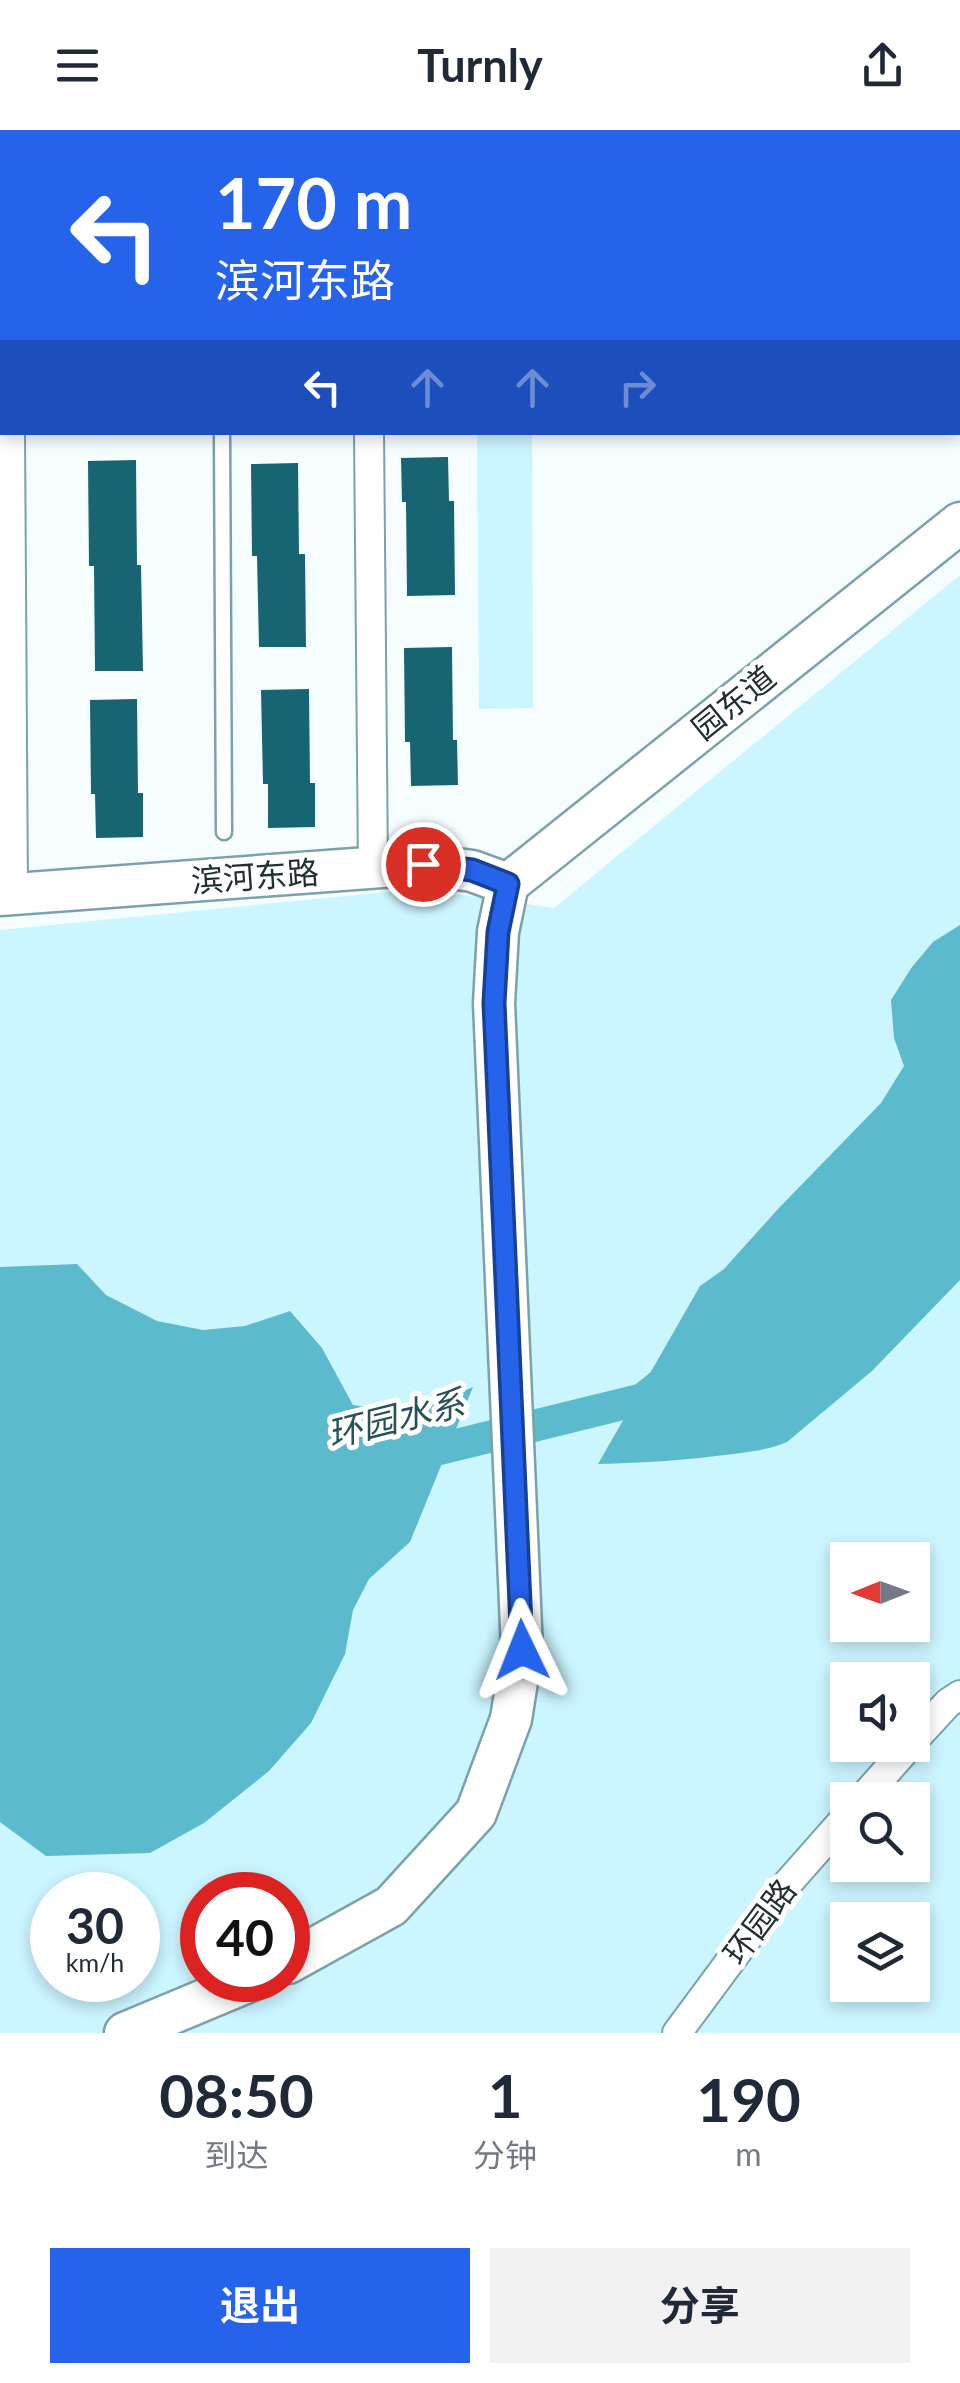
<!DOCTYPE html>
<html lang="zh">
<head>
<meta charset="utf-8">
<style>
  body { margin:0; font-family:Lato,"Noto Sans SC",sans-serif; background:#f2f2f3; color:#1f2937; height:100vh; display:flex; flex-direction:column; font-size:38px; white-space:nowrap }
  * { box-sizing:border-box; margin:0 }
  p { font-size:32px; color:#747a83 }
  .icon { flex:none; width:55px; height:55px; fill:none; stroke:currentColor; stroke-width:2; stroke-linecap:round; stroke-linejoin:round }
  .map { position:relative; height:1903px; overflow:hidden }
  .sheet { display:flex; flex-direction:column; background:#fff; flex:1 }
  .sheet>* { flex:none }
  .banner { position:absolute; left:0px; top:0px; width:960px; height:305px; box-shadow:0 5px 15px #0003; background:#2563eb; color:#fff; overflow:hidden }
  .needle { width:65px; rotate:269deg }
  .fabs { position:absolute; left:830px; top:1412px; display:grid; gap:20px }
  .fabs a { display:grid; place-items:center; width:100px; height:100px; border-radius:0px; background:#fff; box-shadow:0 5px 15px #0003; font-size:50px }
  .speed { position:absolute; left:30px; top:1742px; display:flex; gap:20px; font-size:50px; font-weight:700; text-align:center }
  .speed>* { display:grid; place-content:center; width:130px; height:130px; border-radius:50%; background:#fff; box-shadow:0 5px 15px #0003; line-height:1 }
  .speed small { font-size:25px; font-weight:400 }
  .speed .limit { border:15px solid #d22; background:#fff; color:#111 }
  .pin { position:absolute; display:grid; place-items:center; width:85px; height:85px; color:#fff; margin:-42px; border:5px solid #fff; border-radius:50%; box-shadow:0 2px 10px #0007 }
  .me { position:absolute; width:110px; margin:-55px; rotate:358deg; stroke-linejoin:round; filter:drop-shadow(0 0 8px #0008) }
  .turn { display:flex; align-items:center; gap:35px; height:210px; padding:0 50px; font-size:45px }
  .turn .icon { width:130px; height:130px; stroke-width:2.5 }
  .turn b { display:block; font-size:70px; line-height:85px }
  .lanes { display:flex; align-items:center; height:95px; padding:0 50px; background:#0003; justify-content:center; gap:50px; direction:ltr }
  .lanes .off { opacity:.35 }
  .eta { display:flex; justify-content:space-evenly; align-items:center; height:170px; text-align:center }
  .eta b { font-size:60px; font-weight:700; line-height:70px }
  .button { display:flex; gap:20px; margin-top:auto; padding:20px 50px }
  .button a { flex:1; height:115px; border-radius:0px; background:#2563eb; color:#fff; font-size:40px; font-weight:700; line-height:115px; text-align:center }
  .button a+a { background:#f2f2f3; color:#1f2937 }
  header { display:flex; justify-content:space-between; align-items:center; height:130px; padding:0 50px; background:#fff; font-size:45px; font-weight:700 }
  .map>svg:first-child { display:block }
  .green { fill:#cbf5ff; fill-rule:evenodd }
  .water { fill:#5cbacd }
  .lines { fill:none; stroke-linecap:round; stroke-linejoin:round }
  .canal { stroke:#5cbacd; stroke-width:32 }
  .building { fill:#176472 }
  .lane-casing { stroke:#7ba2ab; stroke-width:19 }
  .street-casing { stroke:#7ba2ab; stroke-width:32 }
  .secondary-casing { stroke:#7ba2ab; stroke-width:45 }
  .lane { stroke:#fff; stroke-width:14 }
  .street { stroke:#fff; stroke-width:28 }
  .secondary { stroke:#fff; stroke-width:40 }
  .route-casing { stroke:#184099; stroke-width:25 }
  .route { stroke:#2563eb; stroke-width:18 }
  .labels { text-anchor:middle; stroke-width:10; stroke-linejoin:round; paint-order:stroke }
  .street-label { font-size:32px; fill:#1f2f32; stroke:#fff }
  .water-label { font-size:35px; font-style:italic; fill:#28525b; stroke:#fff }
</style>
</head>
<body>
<header><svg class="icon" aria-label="menu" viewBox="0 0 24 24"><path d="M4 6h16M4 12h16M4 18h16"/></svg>Turnly<svg class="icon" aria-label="share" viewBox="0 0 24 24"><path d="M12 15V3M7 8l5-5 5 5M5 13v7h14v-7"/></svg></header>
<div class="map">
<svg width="960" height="1903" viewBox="0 0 960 1903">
  <rect width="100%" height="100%" fill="#f5fdff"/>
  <path class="green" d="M 477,303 L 532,303 L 533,578 L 479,579 Z
    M 960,445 L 960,1903 L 0,1903 L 0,800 L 418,759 L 554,778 ZM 848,1430 L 912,1430 L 912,1495 L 848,1495 ZM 848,1550 L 912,1550 L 912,1615 L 848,1615 ZM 848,1670 L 912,1670 L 912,1735 L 848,1735 ZM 52,1765 L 138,1765 L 138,1850 L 52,1850 ZM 202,1765 L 288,1765 L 288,1850 L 202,1850 ZM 848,1790 L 912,1790 L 912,1855 L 848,1855 Z"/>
  <path class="water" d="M 960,795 L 960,1150 L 872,1241 L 787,1312 C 769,1320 752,1321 733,1324 C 688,1330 644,1333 598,1334 L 700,1156 L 724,1139 L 778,1079 L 881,973 L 904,936 L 894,908 L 891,870 L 912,837 L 933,812 Z
    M 77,1134 L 106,1165 L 157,1191 L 203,1200 L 245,1196 L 290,1181 L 322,1218 L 353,1275 L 386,1280 L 438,1271 L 473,1257 L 410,1412 L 369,1449 L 353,1480 L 345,1524 L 311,1593 L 269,1641 L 204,1693 L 150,1723 L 46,1726 L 0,1692 L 0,1137 Z"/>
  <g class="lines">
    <path class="canal" d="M 407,1327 L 643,1269 L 669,1248"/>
  </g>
  <path class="building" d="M 448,327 L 449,371 L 454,371 L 455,465 L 407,466 L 406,372 L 402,372 L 401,328 Z
    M 136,330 L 137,435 L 141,435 L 143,541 L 95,541 L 94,436 L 89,436 L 88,331 Z
    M 298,333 L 299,424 L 305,424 L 306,517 L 259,517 L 257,426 L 252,426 L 251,334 Z
    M 452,517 L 453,610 L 457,610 L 458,655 L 411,656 L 410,612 L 405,612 L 404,518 Z
    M 309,559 L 310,653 L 315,653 L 315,697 L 268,698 L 268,654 L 263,654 L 261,560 Z
    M 137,569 L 138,663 L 143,663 L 143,707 L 96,708 L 95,664 L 91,664 L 90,570 Z"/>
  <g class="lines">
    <g class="lane-casing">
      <path id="lane" d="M 221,0 L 221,2
        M 0,56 L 2,56
        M 222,302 L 224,702"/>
    </g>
    <g class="street-casing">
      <path id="street" d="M 8,0 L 8,2
        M 366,0 L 366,2
        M 10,302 L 13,763
        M 369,302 L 373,739
        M 912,1612 L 948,1573 L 960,1565
        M 861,1670 L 910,1615
        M 677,1903 L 788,1753 L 848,1685"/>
    </g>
    <g class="secondary-casing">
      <path id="secondary" d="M 508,754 L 960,393
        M 0,765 L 423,734 L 472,741 L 508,754
        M 288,1833 L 391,1776 L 476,1683 L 511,1589 L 522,1520 L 494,873 L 498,802 L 508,754
        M 125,1903 L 252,1850"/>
    </g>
    <use href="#lane" class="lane"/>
    <use href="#street" class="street"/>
    <use href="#secondary" class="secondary"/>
  </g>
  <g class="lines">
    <g class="route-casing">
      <path id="route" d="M 423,734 L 472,740 L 508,754 L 498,802 L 494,873 L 522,1520"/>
    </g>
    <use href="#route" class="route"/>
  </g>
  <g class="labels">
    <g class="street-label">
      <text transform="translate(734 573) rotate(-39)" y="11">园东道</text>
      <text transform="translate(255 747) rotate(-4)" y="11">滨河东路</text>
      <text transform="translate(760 1792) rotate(-53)" y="11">环园路</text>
    </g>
    <g class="water-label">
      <text transform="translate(396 1289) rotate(-14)" y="12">环园水系</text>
    </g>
  </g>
</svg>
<div class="fabs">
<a><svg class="needle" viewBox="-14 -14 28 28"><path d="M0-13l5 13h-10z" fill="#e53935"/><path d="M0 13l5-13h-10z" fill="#747a83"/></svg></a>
<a><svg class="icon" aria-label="sound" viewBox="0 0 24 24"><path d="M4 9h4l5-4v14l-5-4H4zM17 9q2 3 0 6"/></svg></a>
<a><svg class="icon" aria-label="search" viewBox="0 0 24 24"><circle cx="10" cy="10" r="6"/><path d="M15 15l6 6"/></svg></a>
<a><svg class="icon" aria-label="layers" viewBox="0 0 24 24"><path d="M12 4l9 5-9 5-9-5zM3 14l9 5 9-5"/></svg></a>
</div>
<div class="speed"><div>30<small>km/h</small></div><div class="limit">40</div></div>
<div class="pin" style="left:423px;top:734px;background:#d93025"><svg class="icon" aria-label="arrive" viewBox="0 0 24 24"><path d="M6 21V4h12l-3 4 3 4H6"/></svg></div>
<svg class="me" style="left:522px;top:1520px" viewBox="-20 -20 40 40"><path d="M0-17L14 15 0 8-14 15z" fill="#2563eb" stroke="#fff" stroke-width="4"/></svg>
<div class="banner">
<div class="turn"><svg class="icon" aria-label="left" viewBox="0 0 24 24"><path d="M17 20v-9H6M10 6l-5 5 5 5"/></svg><div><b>170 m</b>滨河东路</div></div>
<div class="lanes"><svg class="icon" aria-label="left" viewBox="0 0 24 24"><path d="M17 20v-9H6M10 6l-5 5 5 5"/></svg><svg class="icon off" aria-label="ahead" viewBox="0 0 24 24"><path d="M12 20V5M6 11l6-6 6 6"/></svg><svg class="icon off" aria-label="ahead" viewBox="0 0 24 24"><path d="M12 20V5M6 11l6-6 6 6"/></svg><svg class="icon off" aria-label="right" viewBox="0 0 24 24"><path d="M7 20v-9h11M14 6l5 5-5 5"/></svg></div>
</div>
</div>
<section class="sheet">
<div class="eta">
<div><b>08:50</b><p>到达</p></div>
<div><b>1</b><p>分钟</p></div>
<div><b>190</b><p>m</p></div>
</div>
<div class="button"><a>退出</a><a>分享</a></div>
</section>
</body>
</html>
